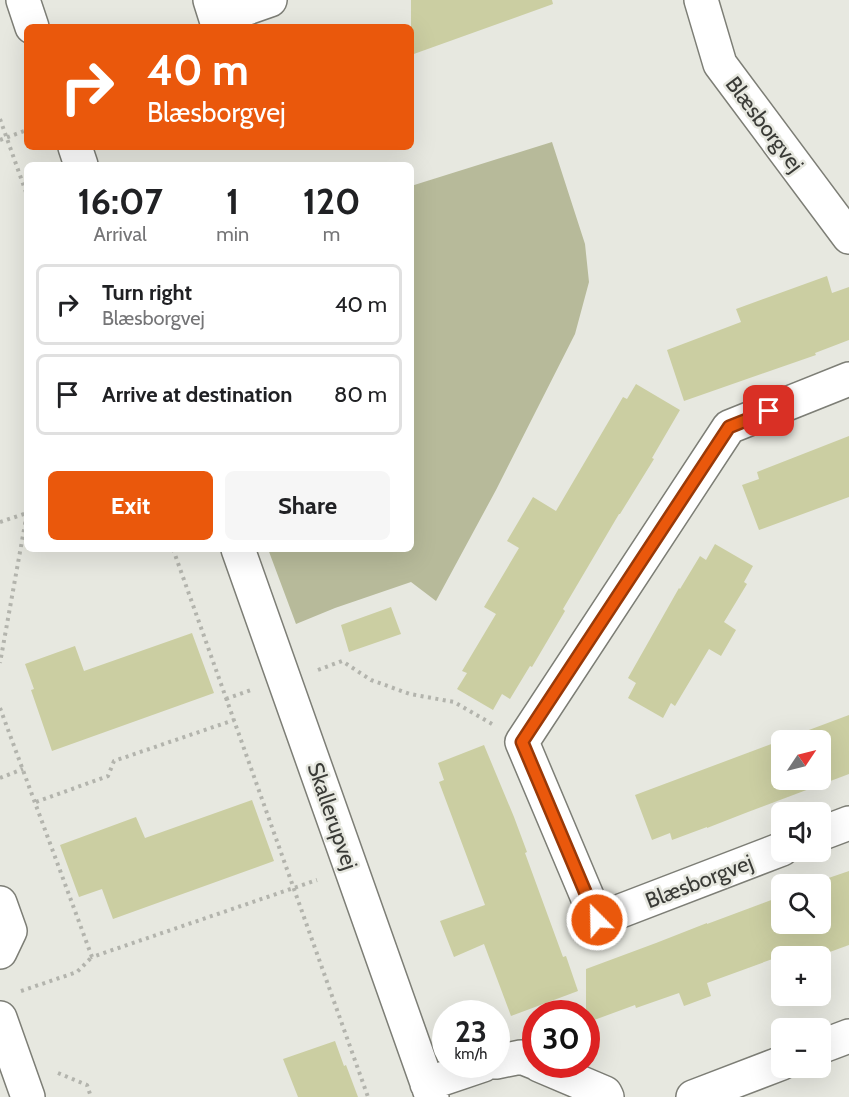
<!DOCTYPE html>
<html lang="en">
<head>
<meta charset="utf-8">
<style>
  body { margin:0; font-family:Cabin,sans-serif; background:#f6f6f6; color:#202124; height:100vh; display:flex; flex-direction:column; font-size:22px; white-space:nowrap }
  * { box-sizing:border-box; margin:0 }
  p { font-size:20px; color:#757577 }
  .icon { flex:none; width:33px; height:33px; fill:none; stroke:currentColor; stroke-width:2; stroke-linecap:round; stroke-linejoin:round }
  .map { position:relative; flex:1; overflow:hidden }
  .details { position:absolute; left:24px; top:162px; width:390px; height:390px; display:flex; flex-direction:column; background:#fff; border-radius:9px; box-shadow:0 6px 24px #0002 }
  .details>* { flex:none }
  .guide { position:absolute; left:24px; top:24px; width:390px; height:126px; border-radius:9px; box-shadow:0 6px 24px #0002; background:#ea580c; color:#fff; overflow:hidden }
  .needle { width:39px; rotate:55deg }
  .fabs { position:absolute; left:771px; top:730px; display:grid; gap:12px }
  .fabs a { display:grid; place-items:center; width:60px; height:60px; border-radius:9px; background:#fff; box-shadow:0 6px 24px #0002; font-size:30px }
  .speed { position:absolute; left:432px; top:1000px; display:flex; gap:12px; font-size:30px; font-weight:700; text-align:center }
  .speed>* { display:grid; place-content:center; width:78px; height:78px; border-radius:50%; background:#fff; box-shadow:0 6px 24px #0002; line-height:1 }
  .speed small { font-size:15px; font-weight:400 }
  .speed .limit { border:9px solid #d22; background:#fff; color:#111 }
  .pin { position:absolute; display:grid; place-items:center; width:51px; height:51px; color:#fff; margin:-26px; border-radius:12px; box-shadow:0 3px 9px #0006 }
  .me { position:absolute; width:66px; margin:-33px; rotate:337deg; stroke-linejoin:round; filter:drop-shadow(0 0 4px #0008) }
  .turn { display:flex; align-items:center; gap:21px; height:126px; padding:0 24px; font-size:27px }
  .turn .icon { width:78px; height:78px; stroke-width:2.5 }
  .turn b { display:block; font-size:42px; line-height:51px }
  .eta { display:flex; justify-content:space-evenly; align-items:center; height:102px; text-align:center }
  .eta b { font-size:36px; font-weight:700; line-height:42px }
  .primary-button { display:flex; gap:12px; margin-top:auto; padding:12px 24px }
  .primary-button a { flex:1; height:69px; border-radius:9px; background:#ea580c; color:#fff; font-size:24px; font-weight:700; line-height:69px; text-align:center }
  .primary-button a+a { background:#f6f6f6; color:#202124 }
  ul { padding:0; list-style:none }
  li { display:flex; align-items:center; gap:18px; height:81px; margin:0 12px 9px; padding:0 12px; border:3px solid #e0e0e0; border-radius:9px }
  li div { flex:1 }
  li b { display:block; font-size:22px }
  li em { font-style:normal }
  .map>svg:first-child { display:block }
  .green { fill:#b7ba9a }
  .building { fill:#cbcea2; fill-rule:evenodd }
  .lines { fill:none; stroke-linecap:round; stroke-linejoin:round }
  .minor-casing { stroke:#7d7e76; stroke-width:36 }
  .path { stroke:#b3b4ad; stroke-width:4; stroke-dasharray:3 4.5; stroke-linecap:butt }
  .minor { stroke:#fff; stroke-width:33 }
  .route-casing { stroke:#983908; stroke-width:15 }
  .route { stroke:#ea580c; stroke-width:10 }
  .labels { text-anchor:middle; stroke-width:5; stroke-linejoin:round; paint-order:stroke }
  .street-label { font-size:22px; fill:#3a3b37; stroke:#e7e8e0 }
</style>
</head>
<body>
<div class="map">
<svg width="849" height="1097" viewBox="0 0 849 1097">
  <rect width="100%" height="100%" fill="#e7e8e0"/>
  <path class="green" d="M 552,142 L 585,244 L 589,282 L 575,334 L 496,490 L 436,601 L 411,582 L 335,608 L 296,624 L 268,549 L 411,549 L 411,186 Z"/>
  <path class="building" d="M 411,0 L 552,0 L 553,4 L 411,55 Z
    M 827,276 L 832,293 L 849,287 L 849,340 L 815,353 L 816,355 L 684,401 L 667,350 L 741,322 L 736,309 Z
    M 636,384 L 680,410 L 652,458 L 654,459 L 620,514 L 619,514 L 563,609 L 565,611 L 532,667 L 530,666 L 510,699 L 502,694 L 493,710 L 457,689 L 467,673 L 462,671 L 496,614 L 484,607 L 519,548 L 507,541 L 533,497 L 556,511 L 623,397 L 627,399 Z
    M 849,436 L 849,497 L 759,530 L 742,485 L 759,479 L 757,472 Z
    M 715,544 L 753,566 L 744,582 L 747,584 L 724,622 L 736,630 L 721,656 L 709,649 L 675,706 L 671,703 L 663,718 L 628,698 L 636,683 L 628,678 L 679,588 L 680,589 L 700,556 L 706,560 Z
    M 391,607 L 401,634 L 349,652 L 341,625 Z
    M 192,633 L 214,693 L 52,751 L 31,690 L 34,689 L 25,664 L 75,646 L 84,671 Z
    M 849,715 L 849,774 L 748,812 L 707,828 L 707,827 L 672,840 L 670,833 L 652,840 L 635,795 ZM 782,741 L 820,741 L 820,780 L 782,780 Z
    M 484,745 L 514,817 L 527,852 L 525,853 L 563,957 L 566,956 L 578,991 L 511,1016 L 484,944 L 454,957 L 440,921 L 485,905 L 439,782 L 444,780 L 438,763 Z
    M 252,800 L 274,861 L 113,919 L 102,889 L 79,897 L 60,845 L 136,817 L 145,838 Z
    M 849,871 L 849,945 L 816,957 L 778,957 L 707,983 L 711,996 L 684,1006 L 679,993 L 636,1008 L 635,1005 L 586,1023 L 586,969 L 656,943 L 707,923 L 707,924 L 782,896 L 782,924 L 820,924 L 820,885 L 812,885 L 811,884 Z
    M 335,1041 L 344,1066 L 346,1065 L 358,1097 L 298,1097 L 283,1059 Z"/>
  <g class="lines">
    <g class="minor-casing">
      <path id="minor" d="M 23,0 L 32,27
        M 210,0 L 216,19 L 270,0
        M 701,0 L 720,64 L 849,237
        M 75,147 L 81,165
        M 238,549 L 432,1097
        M 820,834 L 849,823
        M 782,849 L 597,920 L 522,742 L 729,427 L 849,379
        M 0,903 L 10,931 L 0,952
        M 0,1018 L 28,1097
        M 820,1047 L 849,1036
        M 496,1062 L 521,1057 L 536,1063
        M 539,1065 L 605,1093 L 607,1097
        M 427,1084 L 483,1065
        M 693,1097 L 782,1063"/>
    </g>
    <path class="path" d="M 0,119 L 27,195
      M 0,140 L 27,130
      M 0,522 L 27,513 L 0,663
      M 173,549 L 368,1097
      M 318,670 L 342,661 L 371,680 L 410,694 L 454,702 L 492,724
      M 226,699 L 251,690
      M 0,708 L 92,957 L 317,880
      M 0,778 L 23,769
      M 36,802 L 108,776 L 114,761 L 234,720
      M 21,991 L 77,972 L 92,957
      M 58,1073 L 87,1085 L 91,1097"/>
    <use href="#minor" class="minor"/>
  </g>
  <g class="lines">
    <g class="route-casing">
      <path id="route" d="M 597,920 L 522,742 L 729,427 L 769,411"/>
    </g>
    <use href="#route" class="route"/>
  </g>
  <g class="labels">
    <g class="street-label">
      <text transform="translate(765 124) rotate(53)" y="8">Blæsborgvej</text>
      <text transform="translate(333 816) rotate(71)" y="8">Skallerupvej</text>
      <text transform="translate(699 881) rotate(-21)" y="8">Blæsborgvej</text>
    </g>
  </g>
</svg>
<div class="fabs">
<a><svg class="needle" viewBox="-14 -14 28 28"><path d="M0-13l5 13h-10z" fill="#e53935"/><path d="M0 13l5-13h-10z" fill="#757577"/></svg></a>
<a><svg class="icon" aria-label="sound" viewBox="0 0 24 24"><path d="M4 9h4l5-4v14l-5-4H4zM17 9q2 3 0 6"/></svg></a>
<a><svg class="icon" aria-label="search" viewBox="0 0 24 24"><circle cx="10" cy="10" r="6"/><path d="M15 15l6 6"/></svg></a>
<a>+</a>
<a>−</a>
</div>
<div class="speed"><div>23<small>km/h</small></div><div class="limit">30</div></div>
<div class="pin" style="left:769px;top:411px;background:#d93025"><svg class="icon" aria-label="arrive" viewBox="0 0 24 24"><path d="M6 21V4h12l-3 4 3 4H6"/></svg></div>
<svg class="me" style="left:597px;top:920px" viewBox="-20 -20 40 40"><circle r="17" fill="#ea580c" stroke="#fff" stroke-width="3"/><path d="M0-11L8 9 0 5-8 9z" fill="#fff"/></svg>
<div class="guide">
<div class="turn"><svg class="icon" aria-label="right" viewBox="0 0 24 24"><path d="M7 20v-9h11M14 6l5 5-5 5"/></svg><div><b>40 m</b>Blæsborgvej</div></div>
</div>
<section class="details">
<div class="eta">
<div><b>16:07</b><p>Arrival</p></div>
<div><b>1</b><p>min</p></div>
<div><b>120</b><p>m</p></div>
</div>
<ul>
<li><svg class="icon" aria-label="right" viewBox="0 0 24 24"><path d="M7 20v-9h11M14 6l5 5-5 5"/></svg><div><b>Turn right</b><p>Blæsborgvej</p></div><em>40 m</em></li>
<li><svg class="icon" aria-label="arrive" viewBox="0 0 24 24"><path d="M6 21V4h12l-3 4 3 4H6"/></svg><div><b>Arrive at destination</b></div><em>80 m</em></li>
</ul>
<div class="primary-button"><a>Exit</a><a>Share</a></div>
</section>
</div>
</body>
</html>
